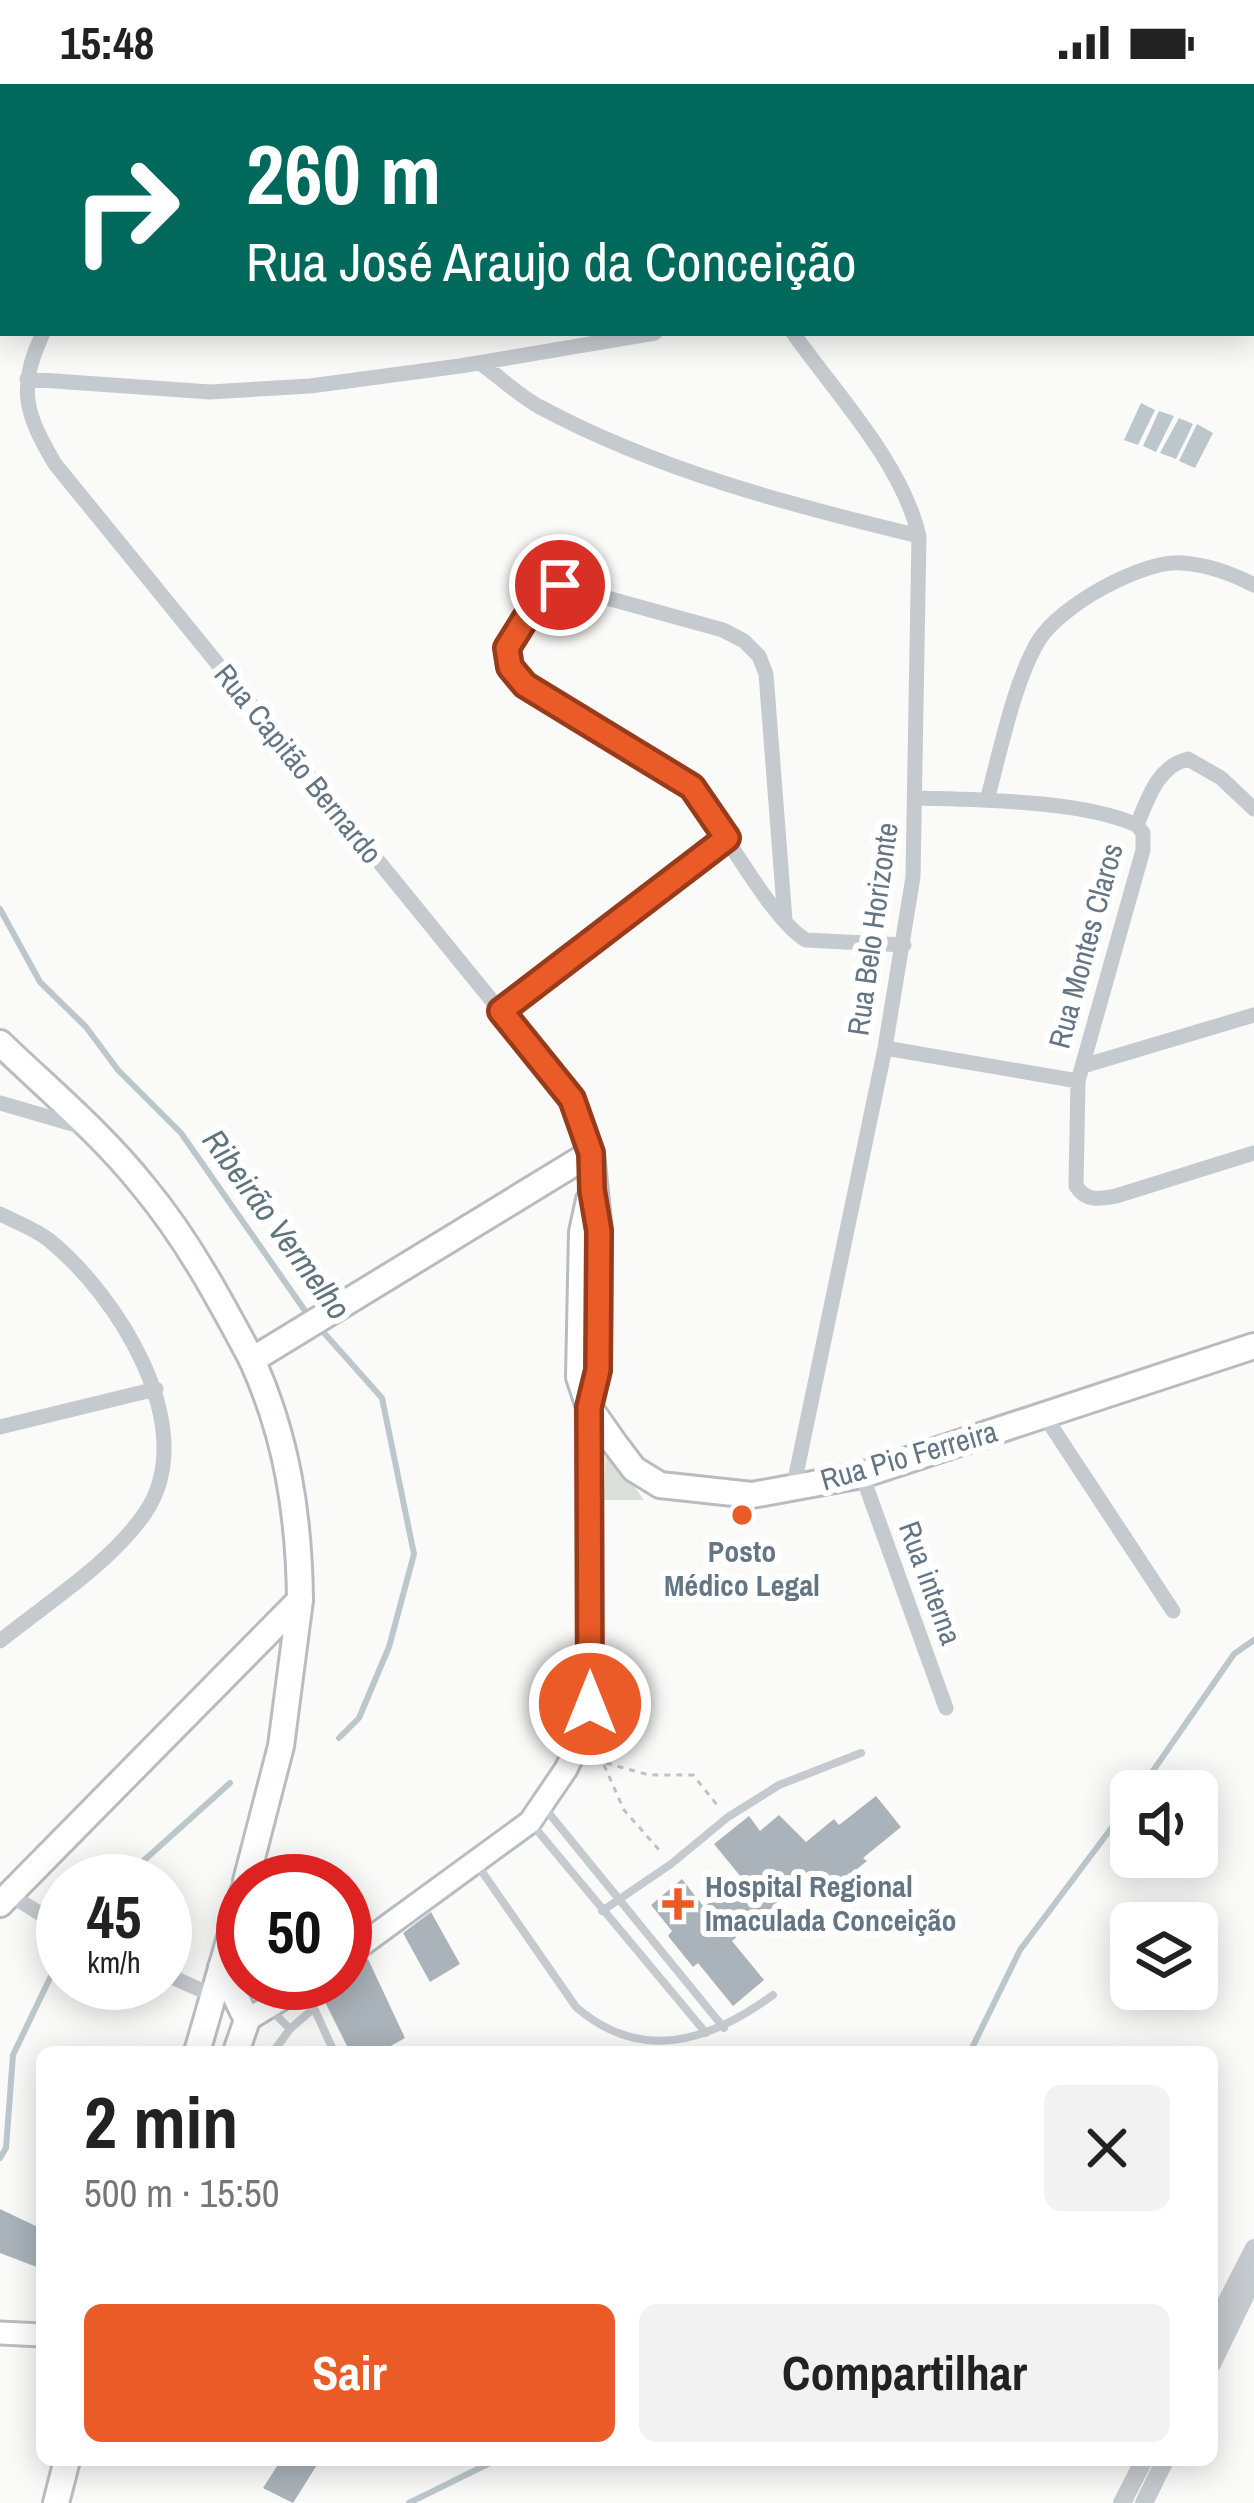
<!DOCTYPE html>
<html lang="pt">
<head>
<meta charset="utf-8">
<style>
  body { margin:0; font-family:"Archivo Narrow",sans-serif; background:#f2f2f2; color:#222; height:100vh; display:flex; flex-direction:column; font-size:45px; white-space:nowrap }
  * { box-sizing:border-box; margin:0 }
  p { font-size:39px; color:#767676 }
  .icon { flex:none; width:66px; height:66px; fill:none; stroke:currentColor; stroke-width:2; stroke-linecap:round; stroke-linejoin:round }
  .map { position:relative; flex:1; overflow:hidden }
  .drawer { position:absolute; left:36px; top:1962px; width:1182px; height:420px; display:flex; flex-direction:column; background:#fff; border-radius:18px; box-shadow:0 6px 30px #0003 }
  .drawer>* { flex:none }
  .guide { position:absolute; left:0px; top:0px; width:1254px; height:252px; box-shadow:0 6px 30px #0003; background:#00695c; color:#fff; overflow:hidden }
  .buttons { position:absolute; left:1110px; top:1686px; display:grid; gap:24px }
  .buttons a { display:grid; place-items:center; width:108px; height:108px; border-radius:18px; background:#fff; box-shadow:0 6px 30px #0003; font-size:60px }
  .speed { position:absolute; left:36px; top:1770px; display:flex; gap:24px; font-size:60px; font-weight:700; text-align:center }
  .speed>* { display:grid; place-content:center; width:156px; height:156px; border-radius:50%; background:#fff; box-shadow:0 6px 30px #0003; line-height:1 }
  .speed small { font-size:30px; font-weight:400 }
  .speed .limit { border:18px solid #d22; background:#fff; color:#111 }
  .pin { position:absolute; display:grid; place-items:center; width:102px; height:102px; color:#fff; margin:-51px; border:6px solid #fff; border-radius:50%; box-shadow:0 3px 12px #0007 }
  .me { position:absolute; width:132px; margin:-66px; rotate:0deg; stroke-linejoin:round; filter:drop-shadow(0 0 9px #0008) }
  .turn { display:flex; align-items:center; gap:42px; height:252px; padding:0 48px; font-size:54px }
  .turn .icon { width:156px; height:156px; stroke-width:2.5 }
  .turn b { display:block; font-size:84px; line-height:102px }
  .round { display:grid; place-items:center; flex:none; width:126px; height:126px; border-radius:18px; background:#f2f2f2 }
  .headline { display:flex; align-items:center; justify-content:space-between; height:204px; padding:0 48px }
  h1 { font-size:72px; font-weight:700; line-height:90px }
  .button { display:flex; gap:24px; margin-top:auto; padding:24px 48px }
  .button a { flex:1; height:138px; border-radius:18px; background:#ea5b28; color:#fff; font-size:48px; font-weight:700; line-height:138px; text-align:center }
  .button a+a { background:#f2f2f2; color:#222 }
  .status { display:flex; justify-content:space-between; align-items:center; height:84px; padding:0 60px; background:#fff; direction:ltr }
  .status svg { height:33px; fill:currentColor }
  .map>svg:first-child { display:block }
  .green { fill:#dae0d7 }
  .water { fill:#bcc7cc }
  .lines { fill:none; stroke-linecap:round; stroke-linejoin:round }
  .stream { stroke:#bcc7cc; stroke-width:6 }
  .building { fill:#aab3ba }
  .secondary-casing { stroke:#b8bdc2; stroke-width:27 }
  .primary-casing { stroke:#b9bdc2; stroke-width:30 }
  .trunk-casing { stroke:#b8bcc0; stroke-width:30 }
  .path { stroke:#bfc2c5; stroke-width:3; stroke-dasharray:6 6; stroke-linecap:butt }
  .service { stroke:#c5cace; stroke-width:8 }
  .minor { stroke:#c5cace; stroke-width:15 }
  .tertiary { stroke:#c5cace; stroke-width:18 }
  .secondary { stroke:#fff; stroke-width:21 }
  .primary { stroke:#fff; stroke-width:24 }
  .trunk { stroke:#fff; stroke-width:24 }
  .route-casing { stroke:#983b1a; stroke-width:30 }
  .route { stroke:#ea5b28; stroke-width:21 }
  .poi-dot { fill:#ea5b28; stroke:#fff; stroke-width:4.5 }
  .labels { text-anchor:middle; stroke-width:12; stroke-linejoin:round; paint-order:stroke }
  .street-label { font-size:30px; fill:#647584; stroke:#fff }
  .poi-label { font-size:30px; font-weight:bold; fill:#647584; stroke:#fff }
  .water-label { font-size:33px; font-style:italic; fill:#5f747d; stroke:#fff }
</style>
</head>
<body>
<div class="status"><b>15:48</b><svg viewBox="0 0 49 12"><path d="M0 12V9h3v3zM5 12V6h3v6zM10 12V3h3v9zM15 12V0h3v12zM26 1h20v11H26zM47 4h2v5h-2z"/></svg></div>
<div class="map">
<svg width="1254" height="2419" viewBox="0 0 1254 2419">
  <rect width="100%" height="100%" fill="#fafaf8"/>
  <path class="green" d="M 606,1364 L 644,1416 L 604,1416 Z"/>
  <path class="water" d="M 1141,319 L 1155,326 L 1138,361 L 1124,356 Z
    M 1159,327 L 1174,332 L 1156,368 L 1143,362 Z
    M 1179,334 L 1193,340 L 1176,375 L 1160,369 Z
    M 1197,340 L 1213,349 L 1195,384 L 1179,377 Z"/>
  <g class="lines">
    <path class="stream" d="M 0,825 L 40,898 L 86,943 L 118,986 L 181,1049 L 308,1231
      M 317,1241 L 382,1314 L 414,1470 L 389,1563 L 359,1634 L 339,1654
      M 1139,1707 L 1234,1570 L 1254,1556
      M 121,1797 L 230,1699
      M 970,1968 L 1020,1866 L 1131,1718
      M 0,2074 L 6,2064 L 13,1971 L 63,1867
      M 409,2419 L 496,2376"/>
  </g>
  <path class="building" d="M 876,1712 L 901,1743 L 863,1774 L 867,1777 L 852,1789 L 862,1802 L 839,1820 L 814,1790 L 732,1857 L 764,1896 L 733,1922 L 698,1879 L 693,1883 L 668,1852 L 672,1847 L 651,1821 L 682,1795 L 704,1823 L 741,1793 L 714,1760 L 749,1732 L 760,1747 L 779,1731 L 806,1758 L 834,1735 L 839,1741 Z
    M 431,1828 L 460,1880 L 430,1898 L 403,1849 Z
    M 368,1875 L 405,1954 L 380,1968 L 350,1968 L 320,1908 L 323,1899 L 345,1899 L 345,1888 Z
    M 0,2125 L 42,2145 L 42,2185 L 0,2169 Z
    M 281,2376 L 320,2376 L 293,2419 L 263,2404 Z"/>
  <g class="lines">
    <g class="secondary-casing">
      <path id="secondary" d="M 345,1873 L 530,1738 L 566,1685 L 583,1650 L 590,1620 L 589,1323
        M 247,1936 L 308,1899
        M 0,2249 L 42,2251"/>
    </g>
    <g class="primary-casing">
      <path id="primary" d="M 108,3 L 109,0
        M 135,3 L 136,0
        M 0,131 L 3,129
        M 0,165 L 3,162
        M 0,959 C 49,1006 102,1050 144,1103 C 188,1156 220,1216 252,1276
        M 246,1797 L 281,1662 L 300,1516
        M 221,1883 L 247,1936 L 236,1968
        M 197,1968 L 243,1808
        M 56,2419 L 67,2376"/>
    </g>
    <g class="trunk-casing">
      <path id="trunk" d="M 589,1116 L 582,1148 L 579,1293 L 589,1323 L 615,1360 L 634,1385 L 660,1401 L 752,1411 L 862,1391 L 1254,1262
        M 0,1820 L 300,1516 C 299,1431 287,1353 252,1276 L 591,1069 L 599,1147 L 598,1286 L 589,1323"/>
    </g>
    <path class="path" d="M 599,1670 L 624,1726 L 660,1767
      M 606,1679 L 649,1691 L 693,1691 L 718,1722"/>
    <path class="service" d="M 543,1722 L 724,1944
      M 531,1739 L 706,1949
      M 476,1779 L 576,1923 C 642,1980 710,1957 773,1911
      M 602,1827 L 671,1780 L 728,1733 L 779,1701 L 861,1669
      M 270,1925 L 290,1945
      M 273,1968 L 290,1945 L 314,1924 L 334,1968"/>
    <path class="minor" d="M 451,0 L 457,3
      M 678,0 L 679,3
      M 158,3 L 162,0
      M 905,3 L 909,0
      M 0,33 L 3,33
      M 43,249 C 17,305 25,329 55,380 L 572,1015 L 591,1069
      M 793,249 C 837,311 902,379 919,452 L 913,793 L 885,964 L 793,1405
      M 480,279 C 500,293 519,312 540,323 C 657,386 790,421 919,452
      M 27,295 L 210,308 L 310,302 L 460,282 L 655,249
      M 917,714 C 981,716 1080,716 1137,741
      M 987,716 C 1000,669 1014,597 1039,556 C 1060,522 1143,475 1183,479 C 1207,481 1233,490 1254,501
      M 1137,741 L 1143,749 L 1143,766 L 1078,997 L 1076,1102 C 1086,1118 1100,1115 1116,1112 L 1254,1069
      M 1137,741 C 1148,714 1158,682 1188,675 L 1221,694 L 1254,725
      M 785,836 L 766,590 L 759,572 L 744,557 L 723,546 L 560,501 L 542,508 L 507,564 L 510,583 L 525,601 L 691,703 C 720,739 771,836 806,856 L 904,861
      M 501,927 L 727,755
      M 885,964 L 1078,997
      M 1083,982 L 1254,931
      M 0,1019 L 83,1043
      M 0,1130 C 16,1138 35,1145 49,1156 C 116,1210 203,1344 145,1429 C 110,1480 48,1518 0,1557
      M 1044,1331 L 1173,1527
      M 0,1343 L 156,1305
      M 862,1391 L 946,1624
      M 9,1810 L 63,1844
      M 165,1890 L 212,1911"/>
    <path class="tertiary" d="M 1212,2246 L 1254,2164
      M 1212,2280 L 1254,2194
      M 1122,2419 L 1144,2376
      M 1144,2419 L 1165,2376"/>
    <use href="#secondary" class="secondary"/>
    <use href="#primary" class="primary"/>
    <use href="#trunk" class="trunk"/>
  </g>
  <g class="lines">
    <g class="route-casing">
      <path id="route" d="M 560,501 L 542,508 L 507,564 L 510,583 L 525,601 L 692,703 L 727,754 L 501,927 L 572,1015 L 591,1069 L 592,1106 L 599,1147 L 598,1286 L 589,1323 L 590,1620"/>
    </g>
    <use href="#route" class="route"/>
  </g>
  <g class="poi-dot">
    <circle cx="742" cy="1431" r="12"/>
    <path d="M672 1802h12v12h12v12h-12v12h-12v-12h-12v-12h12z"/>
  </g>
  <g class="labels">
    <g class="street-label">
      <text transform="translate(298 680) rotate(51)" y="10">Rua Capitão Bernardo</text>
      <text transform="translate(873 845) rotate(-82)" y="10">Rua Belo Horizonte</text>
      <text transform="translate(1086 862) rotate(-75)" y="10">Rua Montes Claros</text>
      <text transform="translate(909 1372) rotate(-16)" y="10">Rua Pio Ferreira</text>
      <text transform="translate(930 1499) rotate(70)" y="10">Rua interna</text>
    </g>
    <g class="poi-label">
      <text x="742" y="1478">Posto<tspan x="742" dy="34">Médico Legal</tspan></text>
      <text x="705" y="1813" text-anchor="start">Hospital Regional<tspan x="705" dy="34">Imaculada Conceição</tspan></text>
    </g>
    <g class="water-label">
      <text transform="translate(277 1140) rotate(54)" y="12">Ribeirão Vermelho</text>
    </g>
  </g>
</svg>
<div class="buttons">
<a><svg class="icon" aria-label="sound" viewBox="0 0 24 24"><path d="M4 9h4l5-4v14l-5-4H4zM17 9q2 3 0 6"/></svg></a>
<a><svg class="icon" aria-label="layers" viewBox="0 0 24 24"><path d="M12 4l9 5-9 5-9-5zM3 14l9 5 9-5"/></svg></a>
</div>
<div class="speed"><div>45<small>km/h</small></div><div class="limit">50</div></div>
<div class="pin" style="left:560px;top:501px;background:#d93025"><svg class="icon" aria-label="arrive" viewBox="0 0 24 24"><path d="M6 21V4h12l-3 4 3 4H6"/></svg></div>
<svg class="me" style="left:590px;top:1620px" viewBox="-20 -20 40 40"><circle r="17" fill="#ea5b28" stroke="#fff" stroke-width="3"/><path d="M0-11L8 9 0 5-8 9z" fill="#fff"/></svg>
<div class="guide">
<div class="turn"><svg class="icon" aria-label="right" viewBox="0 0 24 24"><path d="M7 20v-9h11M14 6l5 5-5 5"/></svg><div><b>260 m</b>Rua José Araujo da Conceição</div></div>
</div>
<section class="drawer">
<div class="headline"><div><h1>2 min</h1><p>500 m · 15:50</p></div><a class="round"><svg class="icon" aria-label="close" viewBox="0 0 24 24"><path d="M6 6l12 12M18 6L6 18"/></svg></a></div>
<div class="button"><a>Sair</a><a>Compartilhar</a></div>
</section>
</div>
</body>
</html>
